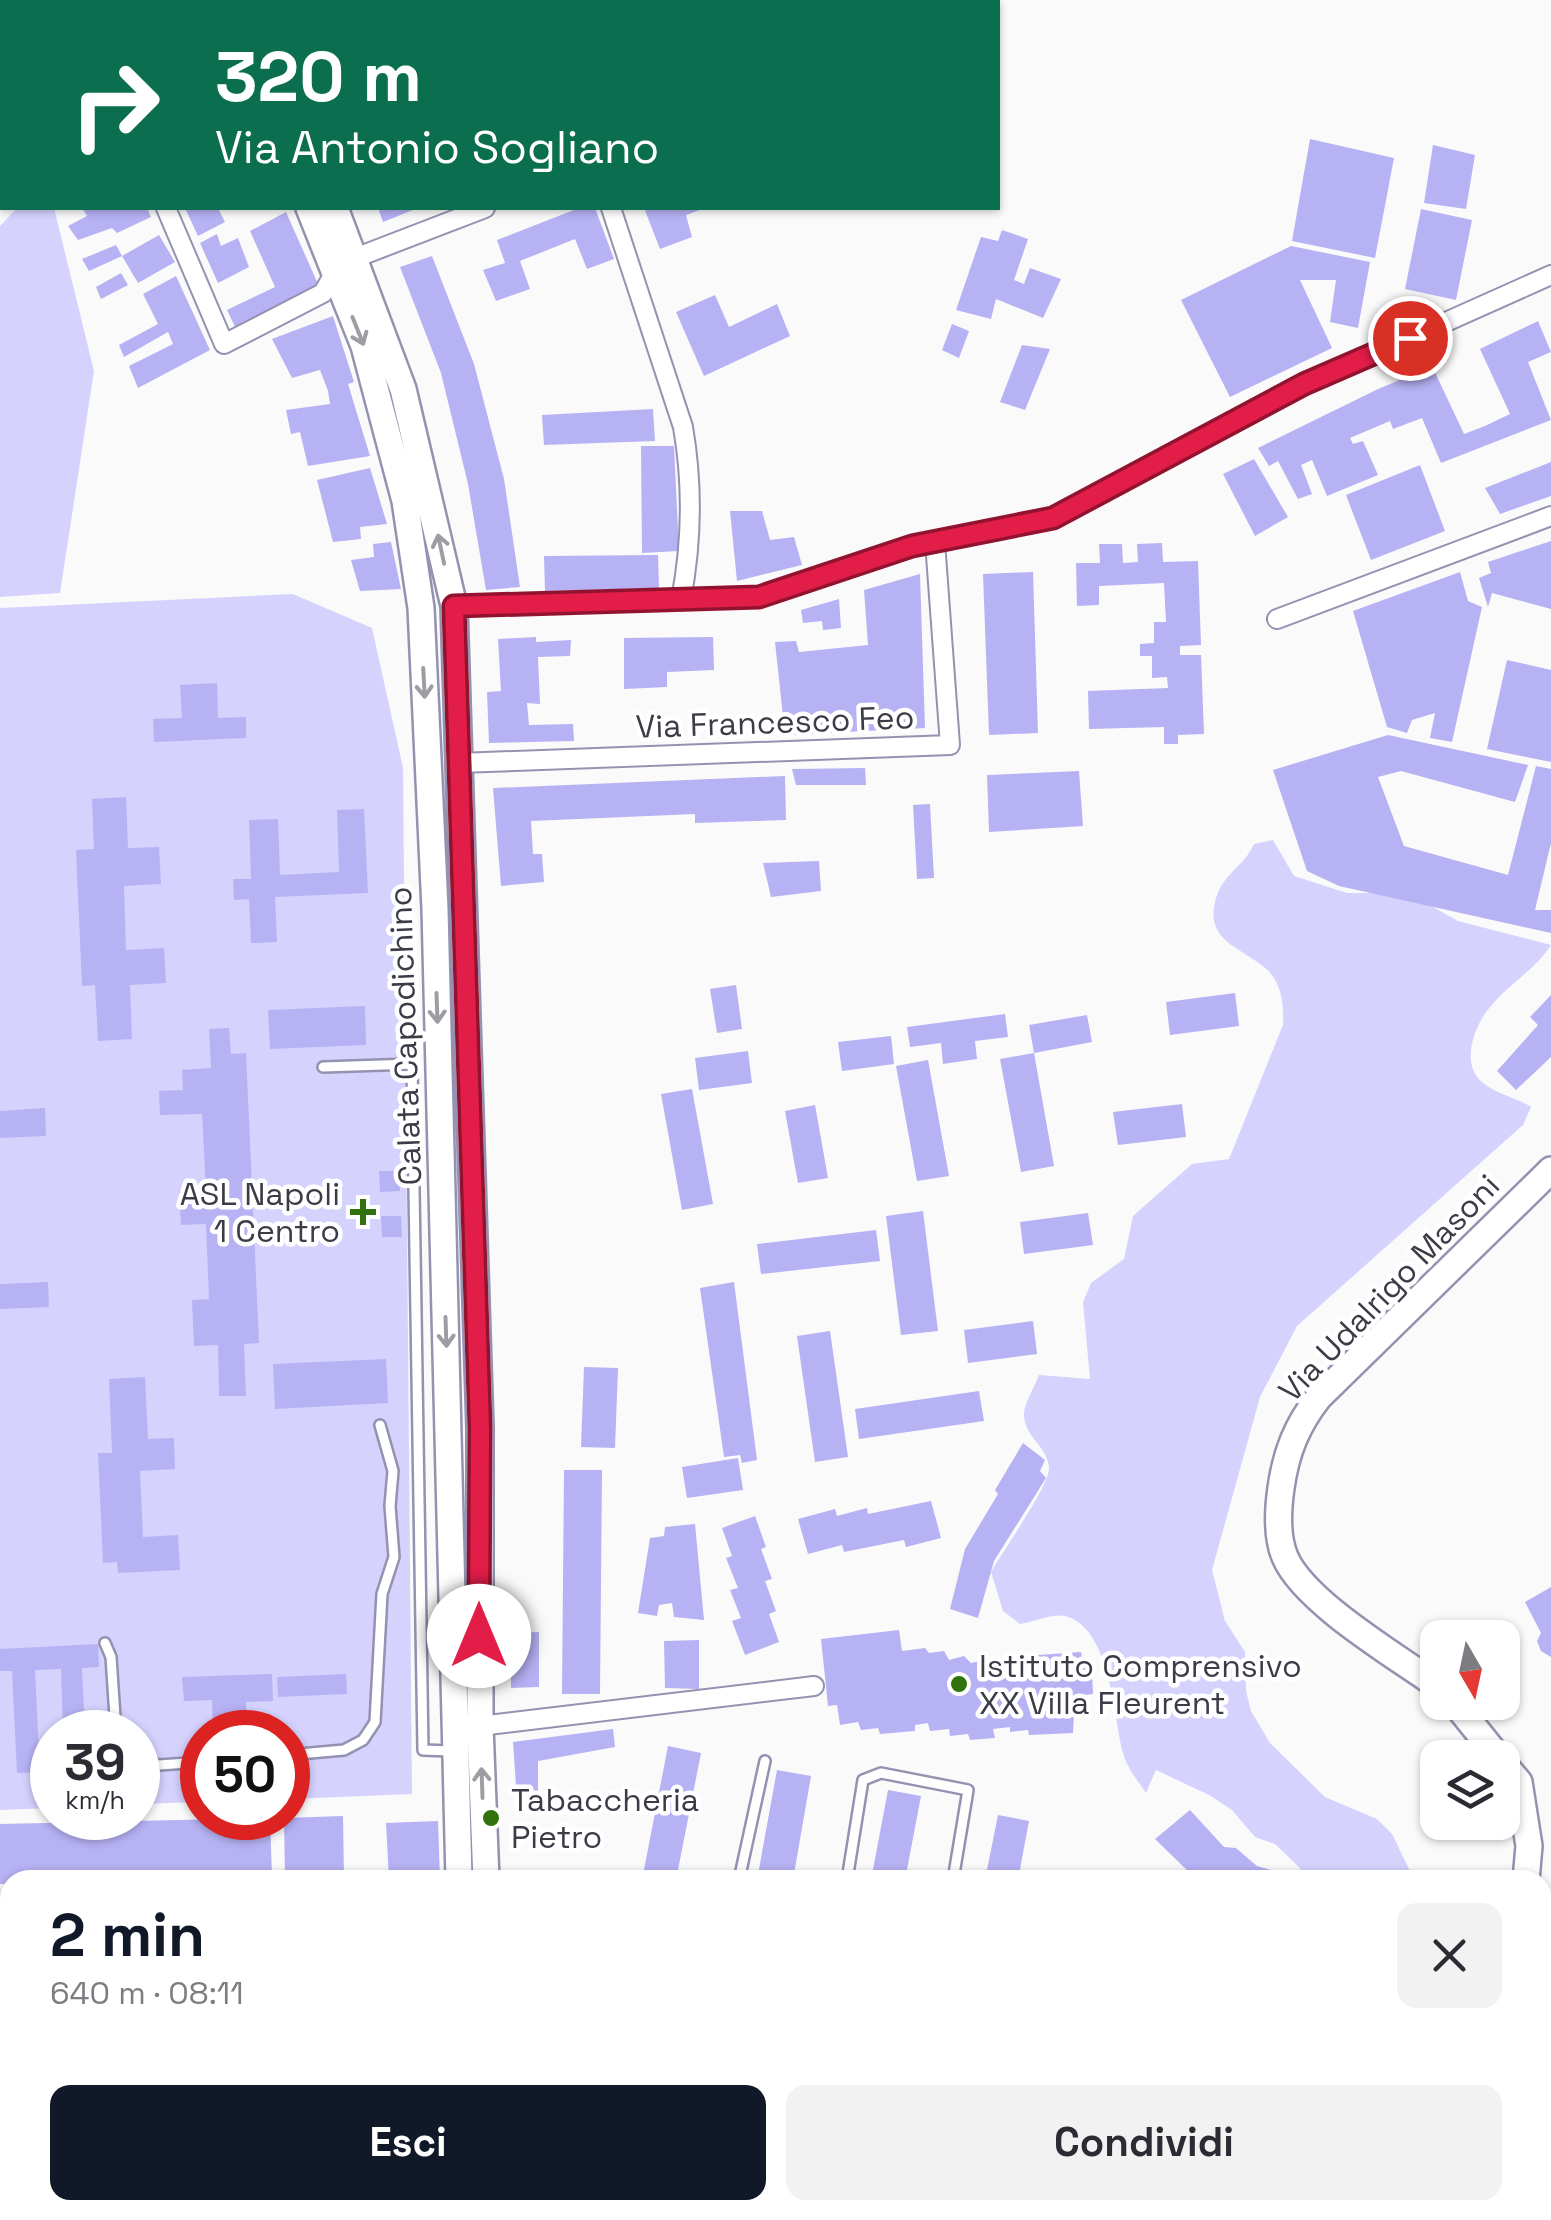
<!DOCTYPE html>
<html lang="it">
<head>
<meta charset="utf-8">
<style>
  body { margin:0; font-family:"Space Grotesk",sans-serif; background:#f2f2f3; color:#2b2b33; height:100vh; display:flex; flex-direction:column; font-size:38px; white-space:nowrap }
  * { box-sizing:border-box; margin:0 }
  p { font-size:32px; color:#7c7c81 }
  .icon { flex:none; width:55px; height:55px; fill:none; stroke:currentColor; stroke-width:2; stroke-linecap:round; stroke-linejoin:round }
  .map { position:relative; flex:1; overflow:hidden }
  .details { position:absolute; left:0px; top:1870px; width:1552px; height:350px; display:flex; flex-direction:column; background:#fff; border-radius:30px 30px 0 0; box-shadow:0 2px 8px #0004 }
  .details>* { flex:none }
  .banner { position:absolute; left:0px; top:0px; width:1000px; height:210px; box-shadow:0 2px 8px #0004; background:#0b6e4f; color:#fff; overflow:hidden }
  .needle { width:65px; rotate:171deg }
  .controls { position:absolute; left:1420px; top:1620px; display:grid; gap:20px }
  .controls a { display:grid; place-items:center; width:100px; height:100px; border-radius:20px; background:#fff; box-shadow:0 2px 8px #0004; font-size:50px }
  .speed { position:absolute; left:30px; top:1710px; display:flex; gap:20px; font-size:50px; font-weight:700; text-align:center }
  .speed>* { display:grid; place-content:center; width:130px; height:130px; border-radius:50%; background:#fff; box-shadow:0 2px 8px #0004; line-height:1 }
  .speed small { font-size:25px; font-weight:400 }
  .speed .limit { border:15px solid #d22; background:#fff; color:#111 }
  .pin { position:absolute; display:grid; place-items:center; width:85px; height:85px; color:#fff; margin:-42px; border:5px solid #fff; border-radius:50%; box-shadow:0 2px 10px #0007 }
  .me { position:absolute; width:110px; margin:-55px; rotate:0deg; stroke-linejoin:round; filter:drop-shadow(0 0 8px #0008) }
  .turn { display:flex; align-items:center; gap:35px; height:210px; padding:0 50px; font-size:45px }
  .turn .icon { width:130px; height:130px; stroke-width:2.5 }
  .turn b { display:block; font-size:70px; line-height:85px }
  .round { display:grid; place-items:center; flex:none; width:105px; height:105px; border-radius:20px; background:#f2f2f3 }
  .overview { display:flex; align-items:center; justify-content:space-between; height:170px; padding:0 50px }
  h1 { font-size:60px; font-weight:800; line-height:75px; color:#111827 }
  .button { display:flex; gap:20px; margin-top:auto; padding:20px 50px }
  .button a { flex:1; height:115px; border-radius:20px; background:#111827; color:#fff; font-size:40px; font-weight:800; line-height:115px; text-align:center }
  .button a+a { background:#f2f2f3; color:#2b2b33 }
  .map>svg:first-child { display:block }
  .green { fill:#d5d3fe }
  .building { fill:#b7b2f4 }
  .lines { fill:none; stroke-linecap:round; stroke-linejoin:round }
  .lane-casing { stroke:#9492b0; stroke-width:14 }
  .street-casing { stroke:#9492b0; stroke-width:22 }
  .secondary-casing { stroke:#9492b0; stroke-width:30 }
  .lane { stroke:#fff; stroke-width:9 }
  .street { stroke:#fff; stroke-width:18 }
  .secondary { stroke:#fff; stroke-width:25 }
  .oneway { stroke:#9e9da4 }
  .route-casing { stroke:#92132f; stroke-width:25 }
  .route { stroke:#e11d48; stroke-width:18 }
  .poi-dot { fill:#32720c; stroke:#fff; stroke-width:4 }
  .labels { text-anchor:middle; stroke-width:9; stroke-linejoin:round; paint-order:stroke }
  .street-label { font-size:32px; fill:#3c3b48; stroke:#fff }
  .poi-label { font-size:32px; fill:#3c3b48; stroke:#fff; text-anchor:start }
</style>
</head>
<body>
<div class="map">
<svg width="1551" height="2220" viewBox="0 0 1551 2220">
  <rect width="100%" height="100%" fill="#fafafa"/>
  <path class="green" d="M 17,208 L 54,208 L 94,371 L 60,593 L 0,597 L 0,226 Z
    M 293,594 L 372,628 L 403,768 L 412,1794 L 288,1799 L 288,1732 L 202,1732 L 202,1802 L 138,1804 L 138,1732 L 52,1732 L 52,1808 L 0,1810 L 0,608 Z
    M 1273,840 L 1294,876 L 1347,893 L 1387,893 L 1424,902 L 1458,921 L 1551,945 C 1536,969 1509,984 1491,1006 C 1474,1025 1460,1064 1482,1082 C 1496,1094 1515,1097 1531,1107 L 1523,1125 L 1297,1326 L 1260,1397 L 1212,1570 L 1225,1621 L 1245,1652 L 1246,1691 L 1251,1711 L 1270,1743 L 1325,1797 L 1377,1819 L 1392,1834 L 1410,1871 L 1407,1880 L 1301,1880 L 1300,1868 L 1275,1844 L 1255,1837 L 1232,1810 L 1209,1795 L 1156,1770 L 1146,1793 C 1138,1781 1127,1768 1123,1753 C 1113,1715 1111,1628 1065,1616 C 1053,1613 1033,1622 1020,1624 L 1003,1611 L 991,1572 C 1002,1552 1050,1485 1049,1468 C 1048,1446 1022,1436 1024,1412 C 1026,1400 1035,1386 1039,1375 L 1090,1379 L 1083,1302 L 1091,1283 L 1124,1259 L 1133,1216 L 1192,1164 L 1229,1159 L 1283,1025 C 1284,1005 1282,981 1264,967 C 1238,946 1202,940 1217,895 C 1224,874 1245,865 1254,844 Z
    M 1002,2210 L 1172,2210 L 1154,2220 L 1000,2220 Z"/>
  <path class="building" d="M 1310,139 L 1394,158 L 1375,258 L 1292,241 Z
    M 1433,145 L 1475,155 L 1466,209 L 1424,203 Z
    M 82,208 L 147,208 L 151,217 L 117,233 L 112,228 L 78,240 L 68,226 L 87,216 Z
    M 185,208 L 218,208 L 225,222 L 198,236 Z
    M 378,208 L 418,208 L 383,222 Z
    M 579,208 L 595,208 L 614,259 L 587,269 L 575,239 L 520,261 L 530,289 L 496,301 L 483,270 L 505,263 L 497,240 Z
    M 644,208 L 705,208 L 686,215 L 692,237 L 660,249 Z
    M 1421,209 L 1472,220 L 1456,300 L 1405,289 Z
    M 286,212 L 318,284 L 264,312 L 266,317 L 237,331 L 227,310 L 275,287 L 250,231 Z
    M 1002,230 L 1028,239 L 1014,280 L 1024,284 L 1030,268 L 1061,279 L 1043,318 L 996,299 L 991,319 L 956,310 L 981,237 L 998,241 Z
    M 217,234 L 221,246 L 238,238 L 249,267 L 218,283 L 200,243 Z
    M 159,235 L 175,262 L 138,283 L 122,256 Z
    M 116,245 L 122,256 L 89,271 L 82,259 Z
    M 1291,246 L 1370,262 L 1358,328 L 1330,322 L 1336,280 L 1300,280 L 1332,348 L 1230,397 L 1181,300 Z
    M 432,256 L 474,364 L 504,479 L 520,587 L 486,590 L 468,484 L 441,373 L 400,267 Z
    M 121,273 L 128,285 L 101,299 L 96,287 Z
    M 176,276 L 210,350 L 138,388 L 129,366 L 173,344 L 168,332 L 124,357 L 119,345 L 158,324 L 143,294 Z
    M 715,295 L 729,327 L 777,304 L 790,336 L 704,376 L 676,312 Z
    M 333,316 L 354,382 L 348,384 L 370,456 L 308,466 L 300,432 L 291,434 L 286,410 L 330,404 L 328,391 L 320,370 L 292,378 L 272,339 Z
    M 1538,321 L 1551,352 L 1528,362 L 1551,420 L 1441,463 L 1422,418 L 1393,429 L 1390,421 L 1350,438 L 1353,444 L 1363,441 L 1378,475 L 1327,496 L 1312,460 L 1301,465 L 1312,494 L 1298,499 L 1278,461 L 1269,466 L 1258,448 L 1376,390 L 1432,366 L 1464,434 L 1485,426 L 1510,414 L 1480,349 Z
    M 952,324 L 969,331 L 959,358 L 942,350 Z
    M 1022,345 L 1050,349 L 1025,410 L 1000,402 Z
    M 653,409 L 655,441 L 544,445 L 542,415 Z
    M 641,446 L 674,446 L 679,551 L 642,553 Z
    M 1254,459 L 1288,517 L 1255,536 L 1223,474 Z
    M 1551,462 L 1551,496 L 1500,514 L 1485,488 Z
    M 1420,465 L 1445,531 L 1371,560 L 1346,495 Z
    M 370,468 L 387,524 L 360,527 L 361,539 L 333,542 L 317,480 Z
    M 730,511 L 762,511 L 770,540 L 794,537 L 802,565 L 737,581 Z
    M 1551,541 L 1551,609 L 1492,593 L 1488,607 L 1479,578 L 1491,573 L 1488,562 Z
    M 391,542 L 401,589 L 360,591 L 351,560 L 374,557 L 373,544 Z
    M 1162,543 L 1163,562 L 1198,561 L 1201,645 L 1180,646 L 1180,655 L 1201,655 L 1204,734 L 1178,735 L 1178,744 L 1164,744 L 1164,727 L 1089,729 L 1088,691 L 1168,688 L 1167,677 L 1152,678 L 1152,656 L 1140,656 L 1140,644 L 1154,643 L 1154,622 L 1166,622 L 1164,583 L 1099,586 L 1099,605 L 1077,606 L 1076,563 L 1100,563 L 1099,544 L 1122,544 L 1123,563 L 1138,562 L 1137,544 Z
    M 658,555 L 659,588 L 545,591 L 544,556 Z
    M 1033,572 L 1038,733 L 989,735 L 983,574 Z
    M 1460,572 L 1468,601 L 1482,607 L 1452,742 L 1430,738 L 1435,713 L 1412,720 L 1407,733 L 1387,727 L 1353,611 Z
    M 920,574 L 925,728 L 785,735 L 775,642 L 796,641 L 799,652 L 868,645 L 864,590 Z
    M 839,599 L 841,628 L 823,630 L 822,621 L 803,623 L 801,610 Z
    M 536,637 L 536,642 L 571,640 L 570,656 L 538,657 L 540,704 L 527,703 L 529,725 L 573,724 L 574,741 L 489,743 L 487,692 L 501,691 L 498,639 Z
    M 713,637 L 714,670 L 667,672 L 667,687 L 624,689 L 624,638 Z
    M 1507,660 L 1551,670 L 1551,762 L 1487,749 Z
    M 217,683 L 218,718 L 246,717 L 246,738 L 154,742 L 153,719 L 182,718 L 180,685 Z
    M 1388,735 L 1528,765 L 1515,802 L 1401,771 L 1378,777 L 1404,846 L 1508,875 L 1536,766 L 1551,769 L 1551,843 L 1535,910 L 1551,910 L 1551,933 L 1339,886 L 1307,871 L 1273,770 Z
    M 865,768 L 866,785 L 796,785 L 792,769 Z
    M 1079,771 L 1083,826 L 989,832 L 987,775 Z
    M 785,776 L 786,820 L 695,823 L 695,814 L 531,821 L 533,854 L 542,854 L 544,882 L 501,886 L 493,788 Z
    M 126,797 L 128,848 L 159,847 L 161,884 L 124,886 L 126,950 L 164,948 L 166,983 L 130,985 L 132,1039 L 98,1041 L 95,985 L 82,986 L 76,850 L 94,849 L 92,799 Z
    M 930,804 L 934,878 L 917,879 L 913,805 Z
    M 364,809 L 368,893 L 275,897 L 277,942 L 251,943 L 249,899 L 234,900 L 233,879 L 251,879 L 249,820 L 278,819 L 280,875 L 339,872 L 337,810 Z
    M 819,861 L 821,891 L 771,897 L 763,863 Z
    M 736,985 L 742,1029 L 717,1033 L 710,989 Z
    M 1235,993 L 1239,1026 L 1170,1035 L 1166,1002 Z
    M 1551,995 L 1551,1057 L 1516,1090 L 1497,1071 L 1538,1025 L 1530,1017 Z
    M 365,1006 L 366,1045 L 270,1049 L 268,1010 Z
    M 1005,1014 L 1008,1037 L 975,1041 L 977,1059 L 943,1064 L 941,1043 L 910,1047 L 907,1027 Z
    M 1087,1015 L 1092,1042 L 1034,1053 L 1029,1025 Z
    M 229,1028 L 231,1054 L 246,1053 L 259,1343 L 244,1344 L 246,1396 L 219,1396 L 218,1345 L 194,1346 L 192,1300 L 209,1299 L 206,1224 L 181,1225 L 179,1191 L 206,1189 L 202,1114 L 160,1115 L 159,1091 L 183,1090 L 182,1070 L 211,1068 L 209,1029 Z
    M 891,1036 L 894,1064 L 842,1071 L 838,1042 Z
    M 748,1051 L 752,1083 L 699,1090 L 695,1058 Z
    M 1034,1053 L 1054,1166 L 1021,1172 L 1000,1059 Z
    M 928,1060 L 949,1176 L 917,1181 L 896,1066 Z
    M 692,1089 L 713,1204 L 682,1210 L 661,1094 Z
    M 1182,1104 L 1186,1137 L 1118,1145 L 1113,1112 Z
    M 815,1105 L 828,1178 L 798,1183 L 785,1111 Z
    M 45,1108 L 46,1136 L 0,1138 L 0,1111 Z
    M 379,1171 L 399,1171 L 400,1191 L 380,1192 Z
    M 923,1211 L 938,1331 L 901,1335 L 886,1216 Z
    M 1088,1213 L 1093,1245 L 1024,1254 L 1020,1222 Z
    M 381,1216 L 401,1216 L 402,1237 L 382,1237 Z
    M 876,1230 L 880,1261 L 761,1274 L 757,1244 Z
    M 48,1282 L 49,1307 L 0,1309 L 0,1284 Z
    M 734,1282 L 757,1460 L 742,1463 L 740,1455 L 724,1457 L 700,1288 Z
    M 1033,1321 L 1037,1354 L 968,1363 L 964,1330 Z
    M 830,1331 L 848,1457 L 815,1462 L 797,1336 Z
    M 386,1359 L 388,1403 L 275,1409 L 273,1364 Z
    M 584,1367 L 618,1368 L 615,1448 L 581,1447 Z
    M 145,1377 L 148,1439 L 174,1438 L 175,1469 L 140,1471 L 143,1537 L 178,1535 L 180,1570 L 118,1573 L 117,1562 L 103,1563 L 98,1453 L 112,1453 L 109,1379 Z
    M 979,1391 L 984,1421 L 859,1439 L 855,1409 Z
    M 1023,1443 L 1045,1460 L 1040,1471 L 1046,1478 L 994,1561 L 978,1618 L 950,1609 L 965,1549 L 998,1494 L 995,1490 Z
    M 738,1458 L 743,1490 L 687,1498 L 682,1467 Z
    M 564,1470 L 602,1470 L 600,1694 L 562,1694 Z
    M 931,1501 L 941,1538 L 906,1547 L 904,1540 L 844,1552 L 842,1545 L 808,1554 L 798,1519 L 835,1509 L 837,1516 L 867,1508 L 868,1514 Z
    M 755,1516 L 766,1547 L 761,1549 L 772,1579 L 765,1581 L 776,1611 L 769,1614 L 779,1642 L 745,1655 L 732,1621 L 741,1618 L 730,1590 L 738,1588 L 726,1558 L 732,1556 L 722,1528 Z
    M 695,1524 L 704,1620 L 674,1617 L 672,1603 L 659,1605 L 657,1616 L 638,1613 L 650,1538 L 664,1536 L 665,1527 Z
    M 1551,1587 L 1551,1657 L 1541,1651 L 1537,1641 L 1541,1633 L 1525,1602 Z
    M 899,1630 L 902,1651 L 925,1648 L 929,1653 L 944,1651 L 949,1660 L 964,1656 L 971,1663 L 985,1660 L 989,1669 L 1005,1666 L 1007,1672 L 1036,1672 L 1038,1655 L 1081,1652 L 1084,1667 L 1092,1674 L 1093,1694 L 1084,1695 L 1085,1712 L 1074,1712 L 1073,1733 L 1029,1735 L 1028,1730 L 1010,1732 L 1010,1727 L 993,1729 L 995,1738 L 970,1740 L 968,1734 L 950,1736 L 949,1729 L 930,1731 L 928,1723 L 915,1725 L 915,1731 L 880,1734 L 878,1728 L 861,1730 L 858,1722 L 840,1725 L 837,1705 L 828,1706 L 821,1639 Z
    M 539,1632 L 539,1687 L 511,1688 L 511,1633 Z
    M 699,1640 L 699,1689 L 665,1688 L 664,1641 Z
    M 98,1644 L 99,1667 L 82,1668 L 85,1732 L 63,1732 L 61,1669 L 35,1670 L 39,1754 L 52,1754 L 52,1772 L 17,1773 L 12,1671 L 0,1671 L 0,1649 Z
    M 272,1674 L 273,1701 L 246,1702 L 247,1732 L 213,1732 L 212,1700 L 184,1701 L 182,1677 Z
    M 346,1674 L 347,1694 L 278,1697 L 277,1677 Z
    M 613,1729 L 615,1747 L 538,1761 L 538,1796 L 528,1801 L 517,1800 L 513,1742 Z
    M 668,1746 L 701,1753 L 676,1880 L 642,1880 Z
    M 777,1770 L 811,1776 L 793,1880 L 757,1880 Z
    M 888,1790 L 921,1796 L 905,1880 L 871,1880 Z
    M 1190,1810 L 1224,1847 L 1236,1848 L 1257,1866 L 1275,1871 L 1280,1880 L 1197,1880 L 1155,1839 Z
    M 998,1815 L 1029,1821 L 1018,1880 L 985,1880 Z
    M 343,1816 L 344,1879 L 285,1880 L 284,1818 Z
    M 270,1818 L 272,1877 L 10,1880 L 10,1884 L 0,1884 L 0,1824 Z
    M 438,1821 L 440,1880 L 389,1880 L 386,1823 Z
    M 10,2117 L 10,2210 L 135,2210 L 146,2220 L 0,2220 L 0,2128 Z
    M 387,2210 L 456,2210 L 457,2220 L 379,2220 Z
    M 679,2210 L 714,2210 L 712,2220 L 677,2220 Z
    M 796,2210 L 829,2210 L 827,2220 L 794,2220 Z
    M 960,2210 L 993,2210 L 992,2220 L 958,2220 Z"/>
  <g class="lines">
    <g class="lane-casing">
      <path id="lane" d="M 323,1067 L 412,1064 L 423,1750 L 451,1751
        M 105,1643 L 111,1657 L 116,1732
        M 288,1755 L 344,1750 L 363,1740 L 375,1722 L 382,1594 L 394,1557 L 390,1506 L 393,1471 L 380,1425
        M 138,1761 L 159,1765 L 202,1762
        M 739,1880 L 765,1761
        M 847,1880 L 863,1780 L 881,1773 L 968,1790 L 953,1880
        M 538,2210 L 538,2220
        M 839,2210 L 838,2214 L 866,2220
        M 611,2220 L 613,2210
        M 772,2220 L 774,2210
        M 891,2220 L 893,2210"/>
    </g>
    <g class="street-casing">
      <path id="street" d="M 67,0 L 69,2
        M 411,0 L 412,2
        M 598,0 L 599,2
        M 804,0 L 805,2
        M 0,192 L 2,189
        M 166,208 L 224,344 L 323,293 L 335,272
        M 611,208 L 683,427 C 693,485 692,542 681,600
        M 355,258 L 485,208
        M 454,606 L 759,597 L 912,547 L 1053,518 L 1305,385 L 1551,275
        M 1277,619 L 1551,516
        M 459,763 L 950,745 L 935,542
        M 480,1726 L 814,1686"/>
    </g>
    <g class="secondary-casing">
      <path id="secondary" d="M 226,0 L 227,2
        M 252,0 L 253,2
        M 309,208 L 364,346 L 405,501 L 421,608 L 435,909 L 459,1880
        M 335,208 L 403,389 L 454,606 L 480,1428 L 480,1726 L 486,1880
        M 1438,1686 C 1396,1656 1304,1602 1285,1557 C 1276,1536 1278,1509 1281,1488 C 1286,1452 1297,1425 1319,1397 L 1551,1170
        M 1454,1702 L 1499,1758
        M 1502,1762 L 1519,1782 L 1529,1846 L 1526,1880
        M 473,2210 L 474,2220
        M 499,2210 L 500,2220
        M 1338,2220 L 1344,2210"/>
    </g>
    <use href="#lane" class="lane"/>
    <use href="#street" class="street"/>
    <use href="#secondary" class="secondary"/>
  </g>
  <defs><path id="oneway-shaft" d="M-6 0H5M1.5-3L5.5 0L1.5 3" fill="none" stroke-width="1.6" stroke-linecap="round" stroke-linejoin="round" transform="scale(2.5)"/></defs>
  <g class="oneway">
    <use href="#oneway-shaft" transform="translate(358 331) rotate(68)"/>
    <use href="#oneway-shaft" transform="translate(441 549) rotate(-102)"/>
    <use href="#oneway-shaft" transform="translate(424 683) rotate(87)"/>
    <use href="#oneway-shaft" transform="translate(437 1008) rotate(88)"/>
    <use href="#oneway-shaft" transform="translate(446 1332) rotate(88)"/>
    <use href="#oneway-shaft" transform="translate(482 1783) rotate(-92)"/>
  </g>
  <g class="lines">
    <g class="route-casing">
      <path id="route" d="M 479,1636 L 480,1428 L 454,606 L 759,597 L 912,546 L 1053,518 L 1304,384 L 1410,338"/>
    </g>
    <use href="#route" class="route"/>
  </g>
  <g class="poi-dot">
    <path d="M358 1197h10v10h10v10h-10v10h-10v-10h-10v-10h10z"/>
    <circle cx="959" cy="1684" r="10"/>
    <circle cx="491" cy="1818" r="10"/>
  </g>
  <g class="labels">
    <g class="street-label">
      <text transform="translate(775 722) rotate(-2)" y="11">Via Francesco Feo</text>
      <text transform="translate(405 1036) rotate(-92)" y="11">Calata Capodichino</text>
      <text transform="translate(1389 1288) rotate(-46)" y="11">Via Udalrigo Masoni</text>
    </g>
    <g class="poi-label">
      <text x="340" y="1205" text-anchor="end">ASL Napoli<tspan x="340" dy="37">1 Centro</tspan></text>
      <text x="979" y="1677">Istituto Comprensivo<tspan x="979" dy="37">XX Villa Fleurent</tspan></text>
      <text x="511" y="1811">Tabaccheria<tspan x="511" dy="37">Pietro</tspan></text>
    </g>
  </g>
</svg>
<div class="controls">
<a><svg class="needle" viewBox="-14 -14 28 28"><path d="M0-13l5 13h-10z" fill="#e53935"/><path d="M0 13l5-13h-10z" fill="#7c7c81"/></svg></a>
<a><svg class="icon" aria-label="layers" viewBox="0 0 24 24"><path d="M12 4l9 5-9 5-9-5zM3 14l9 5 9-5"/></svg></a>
</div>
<div class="speed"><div>39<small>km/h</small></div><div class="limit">50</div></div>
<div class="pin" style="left:1410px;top:338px;background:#d93025"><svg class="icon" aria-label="arrive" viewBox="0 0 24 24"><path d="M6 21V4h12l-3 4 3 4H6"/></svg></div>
<svg class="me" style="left:479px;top:1636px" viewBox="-20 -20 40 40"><circle r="19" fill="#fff"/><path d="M0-13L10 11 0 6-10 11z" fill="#e11d48"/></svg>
<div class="banner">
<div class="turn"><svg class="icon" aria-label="right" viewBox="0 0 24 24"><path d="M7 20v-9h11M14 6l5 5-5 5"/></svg><div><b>320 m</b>Via Antonio Sogliano</div></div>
</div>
<section class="details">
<div class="overview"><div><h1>2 min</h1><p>640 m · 08:11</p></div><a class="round"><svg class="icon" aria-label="close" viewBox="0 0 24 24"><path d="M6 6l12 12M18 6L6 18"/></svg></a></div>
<div class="button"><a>Esci</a><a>Condividi</a></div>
</section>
</div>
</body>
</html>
